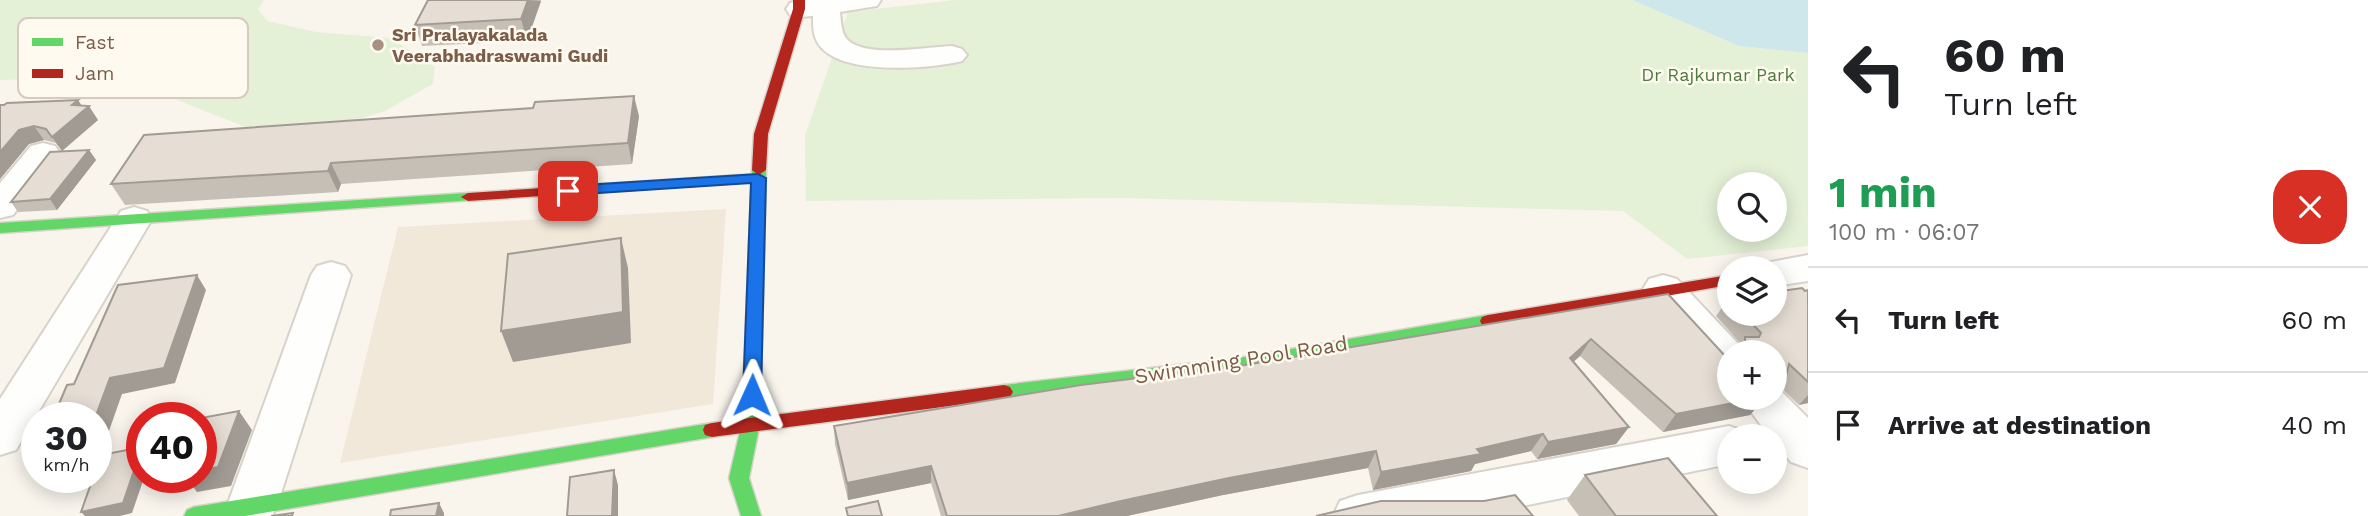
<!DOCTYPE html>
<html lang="en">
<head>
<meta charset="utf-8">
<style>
  body { margin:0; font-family:"Work Sans",sans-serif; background:#f6f6f6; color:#202124; height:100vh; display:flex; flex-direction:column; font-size:26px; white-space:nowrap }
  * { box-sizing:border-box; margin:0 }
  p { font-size:23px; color:#757577 }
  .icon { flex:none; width:38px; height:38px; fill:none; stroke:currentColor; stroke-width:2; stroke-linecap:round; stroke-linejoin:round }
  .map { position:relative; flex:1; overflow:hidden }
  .drawer { display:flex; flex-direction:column; background:#fff; width:560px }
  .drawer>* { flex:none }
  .banner { background:#fff; color:#202124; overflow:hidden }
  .buttons { position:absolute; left:1717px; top:172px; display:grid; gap:14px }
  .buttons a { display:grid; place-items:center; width:70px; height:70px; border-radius:50%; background:#fff; box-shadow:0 4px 18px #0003; font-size:35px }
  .speed { position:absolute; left:21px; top:402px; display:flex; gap:14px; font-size:35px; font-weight:700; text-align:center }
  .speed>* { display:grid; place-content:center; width:91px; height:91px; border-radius:50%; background:#fff; box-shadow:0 4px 18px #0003; line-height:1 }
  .speed small { font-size:18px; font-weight:400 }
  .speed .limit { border:10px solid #d22; background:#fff; color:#111 }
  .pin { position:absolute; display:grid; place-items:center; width:60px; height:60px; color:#fff; margin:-30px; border-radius:14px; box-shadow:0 4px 10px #0006 }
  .me { position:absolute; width:77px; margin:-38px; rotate:1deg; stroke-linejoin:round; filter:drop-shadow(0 0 5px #0008) }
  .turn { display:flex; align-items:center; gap:24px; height:147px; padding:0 21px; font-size:32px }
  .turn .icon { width:91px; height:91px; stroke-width:2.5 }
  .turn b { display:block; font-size:49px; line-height:60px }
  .round { display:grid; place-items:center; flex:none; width:74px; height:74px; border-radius:28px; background:#f6f6f6 }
  .head { display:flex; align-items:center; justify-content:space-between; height:119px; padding:0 21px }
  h1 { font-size:42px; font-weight:700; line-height:52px; color:#1e9e55 }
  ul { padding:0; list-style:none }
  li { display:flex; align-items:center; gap:21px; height:105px; padding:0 21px; border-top:2px solid #e0e0e0 }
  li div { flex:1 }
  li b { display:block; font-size:26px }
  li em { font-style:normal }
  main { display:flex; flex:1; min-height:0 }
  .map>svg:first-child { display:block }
  .residential { fill:#f2e8da }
  .green { fill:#e5f1d7; fill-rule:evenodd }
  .water { fill:#cde7eb }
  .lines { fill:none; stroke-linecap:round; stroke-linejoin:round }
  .street-casing { stroke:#d9d2cb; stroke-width:4 }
  .fast-casing { stroke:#d9d2c9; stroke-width:3 }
  .jam-casing { stroke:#d9d2c9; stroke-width:3 }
  .street { fill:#fefefc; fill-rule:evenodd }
  .fast { fill:#63d668; fill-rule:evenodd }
  .jam { fill:#b3261e; fill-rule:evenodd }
  .wall { fill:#c6bfb6 }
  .shaded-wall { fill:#a19b94 }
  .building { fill:#e6ded4; stroke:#a19b94; stroke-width:2 }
  .route { fill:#1a73e8; stroke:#114b97; stroke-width:2 }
  .poi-dot { fill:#a79282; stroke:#fffaf0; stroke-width:2.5 }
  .labels { text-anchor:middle; stroke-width:5; stroke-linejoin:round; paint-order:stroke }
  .far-poi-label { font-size:18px; font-weight:bold; fill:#7b5d49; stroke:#fffaf0; text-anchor:start }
  .far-park-label { font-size:18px; fill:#4d7b3d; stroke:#fffaf0 }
  .street-label { font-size:21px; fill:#7b5d49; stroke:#fffaf0 }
  .key { fill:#fffaf0; stroke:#d7cbbe; stroke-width:2 }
  .key-label { font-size:19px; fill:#7b5d49 }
</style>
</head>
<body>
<main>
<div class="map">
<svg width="1808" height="516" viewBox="0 0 1808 516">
  <rect width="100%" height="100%" fill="#f9f5ed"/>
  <path class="residential" d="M 726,209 L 713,404 L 340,463 L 398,227 Z"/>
  <path class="green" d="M 0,0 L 264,0 L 258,9 L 267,21 L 316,32 L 391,38 L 435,67 L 433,84 L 385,111 L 337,125 L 253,130 L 119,77 L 0,80 Z
    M 955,0 L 1632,0 L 1739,46 L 1808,53 L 1808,246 L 1687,259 L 1623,211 L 1122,198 L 806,201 L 805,135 L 848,12 ZM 1729,184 L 1774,184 L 1774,229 L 1729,229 Z"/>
  <path class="water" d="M 1632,0 L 1808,0 L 1808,53 L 1739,46 Z"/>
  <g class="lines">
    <g class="street-casing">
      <path id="street" d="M 881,0 L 877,6 L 840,12 C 841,20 841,32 846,38 C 862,59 927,47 952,46 L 962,49 L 967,55 L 962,61 C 930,69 828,78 815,37 C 813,31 813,22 813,16 L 800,17 L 790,15 L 786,9 L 790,3 L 805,0 Z
        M 43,143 L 55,146 L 60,153 L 13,215 L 0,218 L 0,183 L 31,146 Z
        M 134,207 L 147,211 L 152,219 L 16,450 L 0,455 L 0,399 L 121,211 Z
        M 1808,255 L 1808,281 L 1774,286 L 1774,268 L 1758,268 L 1760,264 Z
        M 331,262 L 345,266 L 351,275 L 277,506 L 272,516 L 232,516 L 227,506 L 311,275 L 317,266 Z
        M 1663,275 L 1677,279 L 1744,350 L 1745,352 L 1729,352 L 1729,377 L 1714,372 L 1649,299 L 1643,289 L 1649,279 Z
        M 1774,384 L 1808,418 L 1808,468 L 1791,462 L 1774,442 L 1774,436 L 1769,436 L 1740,397 L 1774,397 Z
        M 1729,426 L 1746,432 L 1748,436 L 1729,436 L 1729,464 L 1473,516 L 1333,516 L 1340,501 L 1358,495 Z"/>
    </g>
    <g class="fast-casing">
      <path id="fast" d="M 759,166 L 766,170 L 760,423 L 749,478 L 761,516 L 741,516 L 729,478 L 742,423 L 752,170 Z
        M 468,193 L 475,197 L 473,200 L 0,233 L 0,223 Z
        M 1488,315 L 1494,317 L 1496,321 L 1494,325 L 1239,370 L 1004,399 L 998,397 L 995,392 L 998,387 L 1004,385 L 1239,358 Z
        M 712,423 L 719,425 L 721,430 L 719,435 L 712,437 L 245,516 L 184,516 L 187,510 L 194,507 Z"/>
    </g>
    <g class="jam-casing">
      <path id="jam" d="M 793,0 L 805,0 L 805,9 L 768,134 L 766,170 L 760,174 L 766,178 L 764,181 L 468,201 L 461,197 L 468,193 L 757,174 L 752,170 L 754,134 L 793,9 Z
        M 1729,275 L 1729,285 L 1488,327 L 1482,325 L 1480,321 L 1482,317 L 1488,315 Z
        M 1004,385 L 1010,387 L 1013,392 L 1010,397 L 1004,399 L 712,437 L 705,435 L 703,430 L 705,425 L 712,423 Z"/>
    </g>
    <use href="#street" class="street"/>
    <use href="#fast" class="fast"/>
    <use href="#jam" class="jam"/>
  </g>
  <path class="wall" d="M 428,0 L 541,0 L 541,1 L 527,41 L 422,46 L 415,25 Z
    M 78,100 L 82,106 L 98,120 L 62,151 L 56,143 L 44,140 L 29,144 L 0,179 L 0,105 Z
    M 639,116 L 632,164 L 341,184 L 338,192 L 125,205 L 111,184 Z
    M 89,150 L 96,160 L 57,210 L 18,212 L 11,202 Z
    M 1808,290 L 1808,403 L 1799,405 L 1779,386 L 1774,391 L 1774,352 L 1734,352 L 1740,343 L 1716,316 L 1728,299 L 1729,313 L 1774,313 L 1805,291 Z
    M 1668,294 L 1765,397 L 1750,415 L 1663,432 L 1580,356 L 1574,361 L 1629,427 L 1616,444 L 1537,459 L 1531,451 L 1475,464 L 1471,471 L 1373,490 L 1368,468 L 1223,495 L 1127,516 L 941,516 L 931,483 L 848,500 L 835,444 L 834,426 L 1245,365 Z
    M 1585,475 L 1717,516 L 1579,516 L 1567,500 Z"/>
  <path class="shaded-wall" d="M 528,0 L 541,1 L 527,41 L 521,19 Z
    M 634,96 L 639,116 L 632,164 L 628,143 Z
    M 78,100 L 84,110 L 89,106 L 98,120 L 62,151 L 52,137 L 72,105 Z
    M 34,126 L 44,140 L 29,144 L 0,179 L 0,152 L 19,130 Z
    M 89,150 L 96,160 L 57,210 L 50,199 Z
    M 331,163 L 341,184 L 338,192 L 328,171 Z
    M 621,238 L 628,268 L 631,343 L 513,362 L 501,331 Z
    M 197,275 L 206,290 L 175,383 L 122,394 L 99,459 L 96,459 L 95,418 L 110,378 Z
    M 1591,339 L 1580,356 L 1559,375 L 1570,358 Z
    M 1808,395 L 1808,403 L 1799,405 Z
    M 1765,397 L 1750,415 L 1663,432 L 1676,414 Z
    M 239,411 L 252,430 L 231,486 L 197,492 L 187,478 L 201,478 L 201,470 Z
    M 1629,427 L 1616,444 L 1537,459 L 1548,442 Z
    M 1543,434 L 1531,451 L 1475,464 L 1471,471 L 1373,490 L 1381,472 L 1477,449 Z
    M 142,449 L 142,478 L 144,478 L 132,513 L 120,516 L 85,516 L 81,512 Z
    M 1376,451 L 1368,468 L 1223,495 L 1127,516 L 1058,516 L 1121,501 L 1229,478 Z
    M 931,466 L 931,483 L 848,500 L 847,483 Z
    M 614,470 L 618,485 L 618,516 L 612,516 Z
    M 439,503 L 444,513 L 444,516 L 436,516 Z"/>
  <path class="building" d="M 428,0 L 528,0 L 521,19 L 415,25 Z
    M 634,96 L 628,143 L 331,163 L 328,171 L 111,184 L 144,135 L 533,108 L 535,102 Z
    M 78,100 L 72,105 L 89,106 L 52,137 L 46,129 L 34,126 L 19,130 L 0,152 L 0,105 L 4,105 L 7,103 Z
    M 89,150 L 50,199 L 11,202 L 50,152 Z
    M 621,238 L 623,312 L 501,331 L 508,254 Z
    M 197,275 L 164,368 L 110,378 L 95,418 L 53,418 L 67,385 L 74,384 L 118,285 Z
    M 1802,288 L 1805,291 L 1808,290 L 1808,382 L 1789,364 L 1786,377 L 1774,377 L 1774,352 L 1745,352 L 1745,337 L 1759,337 L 1761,333 L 1742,313 L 1774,313 L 1774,292 Z
    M 1668,294 L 1725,356 L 1729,358 L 1729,397 L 1765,397 L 1676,414 L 1591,339 L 1570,358 L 1629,427 L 1548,442 L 1543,434 L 1477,449 L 1481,454 L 1381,472 L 1376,451 L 1229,478 L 1121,501 L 1058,516 L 947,516 L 931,466 L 847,483 L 834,426 L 1081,385 L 1245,365 Z
    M 239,411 L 218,467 L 201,470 L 201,418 Z
    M 142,447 L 123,503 L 81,512 L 93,478 L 96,478 L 96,469 L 101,455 Z
    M 1668,458 L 1717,516 L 1616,516 L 1585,475 Z
    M 614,470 L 612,516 L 567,516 L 570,477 Z
    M 1515,495 L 1533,516 L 1316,516 L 1381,501 L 1484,501 Z
    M 878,501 L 882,516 L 848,516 L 846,508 Z
    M 439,503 L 436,516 L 390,516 L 391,510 Z
    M 293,513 L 292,516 L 271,516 Z"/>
  <path class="route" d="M 758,174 L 766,178 L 761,395 L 758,400 L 745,400 L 743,395 L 751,183 L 568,195 L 561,191 L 568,186 Z"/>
  <circle class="poi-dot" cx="378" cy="45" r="7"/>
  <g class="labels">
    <g class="far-poi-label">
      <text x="392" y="41">Sri Pralayakalada<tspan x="392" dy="21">Veerabhadraswami Gudi</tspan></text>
    </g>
    <g class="far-park-label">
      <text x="1718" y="81">Dr Rajkumar Park</text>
    </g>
    <g class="street-label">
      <text transform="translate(1241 360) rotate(-9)" y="7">Swimming Pool Road</text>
    </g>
  </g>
  <rect x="18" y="18" width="230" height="80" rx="10" class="key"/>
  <rect x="32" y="38" width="31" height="8" fill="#63d668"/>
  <rect x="32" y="69" width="31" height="9" fill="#b3261e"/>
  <g class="key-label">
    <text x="75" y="49">Fast</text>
    <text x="75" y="80">Jam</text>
  </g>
</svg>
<div class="buttons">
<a><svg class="icon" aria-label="search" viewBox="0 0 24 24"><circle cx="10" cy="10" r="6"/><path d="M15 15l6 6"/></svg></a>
<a><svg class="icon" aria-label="layers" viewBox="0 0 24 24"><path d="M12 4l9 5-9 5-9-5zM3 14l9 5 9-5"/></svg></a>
<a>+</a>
<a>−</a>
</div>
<div class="speed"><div>30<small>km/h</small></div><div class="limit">40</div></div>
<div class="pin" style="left:568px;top:191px;background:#d93025"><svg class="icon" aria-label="arrive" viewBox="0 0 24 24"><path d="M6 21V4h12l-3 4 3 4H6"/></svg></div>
<svg class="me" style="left:752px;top:395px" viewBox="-20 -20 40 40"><path d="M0-17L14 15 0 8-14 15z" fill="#1a73e8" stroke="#fff" stroke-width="4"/></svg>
</div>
<section class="drawer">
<div class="banner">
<div class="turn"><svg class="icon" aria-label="left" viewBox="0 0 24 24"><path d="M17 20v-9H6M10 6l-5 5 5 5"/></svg><div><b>60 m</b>Turn left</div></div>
</div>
<div class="head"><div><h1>1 min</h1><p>100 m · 06:07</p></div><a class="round" style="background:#d93025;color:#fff"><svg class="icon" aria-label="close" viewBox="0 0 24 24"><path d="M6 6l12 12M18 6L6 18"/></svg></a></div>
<ul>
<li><svg class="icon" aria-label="left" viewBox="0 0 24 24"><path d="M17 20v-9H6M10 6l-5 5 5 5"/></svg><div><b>Turn left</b></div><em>60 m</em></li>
<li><svg class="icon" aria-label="arrive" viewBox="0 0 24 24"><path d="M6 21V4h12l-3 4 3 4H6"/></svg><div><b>Arrive at destination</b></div><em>40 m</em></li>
</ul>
</section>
</main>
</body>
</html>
